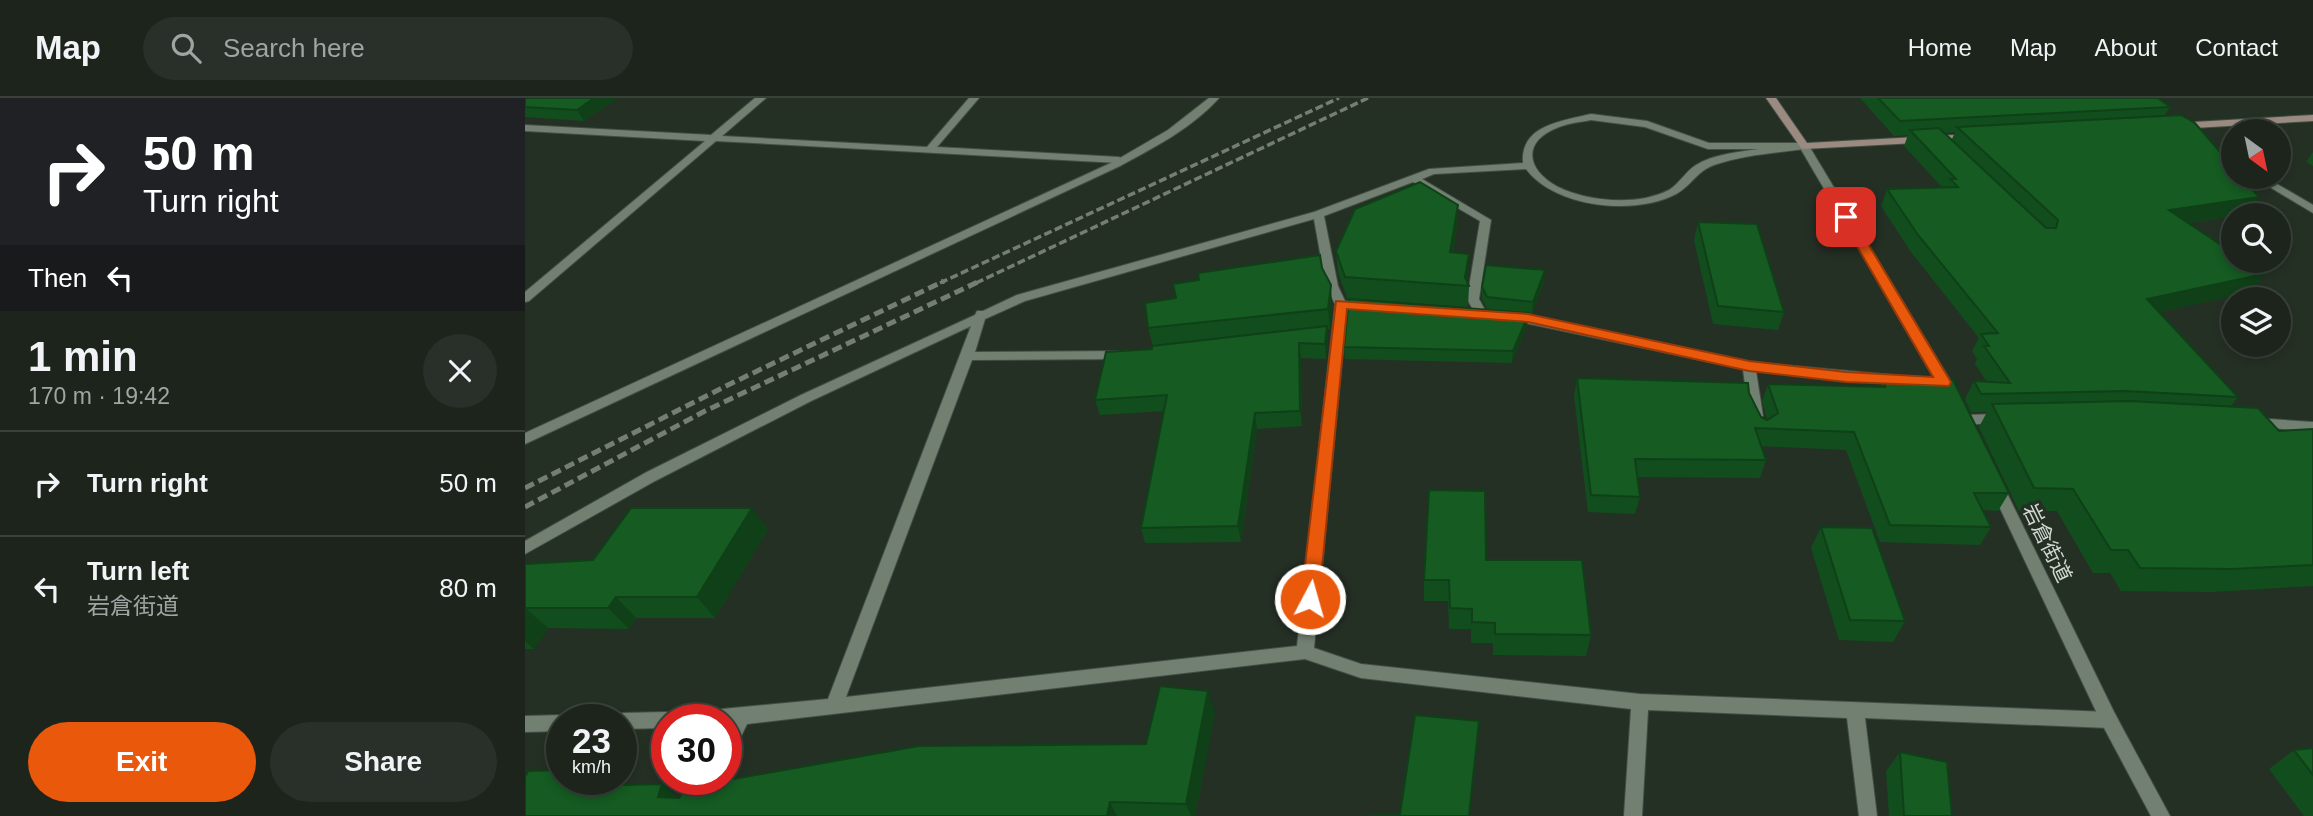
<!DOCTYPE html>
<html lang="en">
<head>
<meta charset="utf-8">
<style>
  body { margin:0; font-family:Arial,"Noto Sans JP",sans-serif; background:#293029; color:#f1f3f6; height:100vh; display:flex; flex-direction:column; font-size:26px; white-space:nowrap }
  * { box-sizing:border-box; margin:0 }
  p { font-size:23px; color:#a0a4a3 }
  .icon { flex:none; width:38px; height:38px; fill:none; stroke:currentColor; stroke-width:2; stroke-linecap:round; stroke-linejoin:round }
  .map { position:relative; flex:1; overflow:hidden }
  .panel { display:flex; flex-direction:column; background:#1c241c; width:525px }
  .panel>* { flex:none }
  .hud { background:#202124; color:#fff; overflow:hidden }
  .needle { width:46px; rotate:147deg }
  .fabs { position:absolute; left:1696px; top:21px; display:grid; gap:14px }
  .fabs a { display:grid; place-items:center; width:70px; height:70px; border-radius:50%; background:#1c241c; box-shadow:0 4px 10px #0003,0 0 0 2px #3a413b; font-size:35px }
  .speed { position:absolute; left:21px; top:606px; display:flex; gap:14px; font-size:35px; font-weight:700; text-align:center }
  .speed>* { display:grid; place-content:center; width:91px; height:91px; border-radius:50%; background:#1c241c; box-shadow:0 4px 10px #0003,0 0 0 2px #3a413b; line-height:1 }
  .speed small { font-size:18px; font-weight:400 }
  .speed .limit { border:10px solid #d22; background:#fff; color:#111 }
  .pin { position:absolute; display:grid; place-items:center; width:60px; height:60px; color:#fff; margin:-30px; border-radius:14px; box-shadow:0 4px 10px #0006 }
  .me { position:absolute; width:77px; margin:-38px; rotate:6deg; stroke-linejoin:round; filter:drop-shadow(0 0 5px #0008) }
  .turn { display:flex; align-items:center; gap:24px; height:147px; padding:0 28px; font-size:32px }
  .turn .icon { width:91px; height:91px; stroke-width:2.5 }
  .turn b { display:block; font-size:49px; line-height:60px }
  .then { display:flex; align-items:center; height:66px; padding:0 28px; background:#0003; gap:14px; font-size:26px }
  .round { display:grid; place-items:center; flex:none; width:74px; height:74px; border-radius:37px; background:#293029 }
  .head { display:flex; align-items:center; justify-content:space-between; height:119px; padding:0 28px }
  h1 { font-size:42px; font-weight:700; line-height:52px }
  .cta { display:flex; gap:14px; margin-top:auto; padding:14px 28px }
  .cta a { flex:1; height:80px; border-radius:42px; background:#ea580c; color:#fff; font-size:28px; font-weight:700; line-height:80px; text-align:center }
  .cta a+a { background:#293029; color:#f1f3f6 }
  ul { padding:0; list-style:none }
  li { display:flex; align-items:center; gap:21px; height:105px; padding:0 28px; border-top:2px solid #3a413b }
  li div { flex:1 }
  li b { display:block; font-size:26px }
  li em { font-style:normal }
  header { display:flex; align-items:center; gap:42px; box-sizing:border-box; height:98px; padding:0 35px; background:#1c241c; border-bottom:2px solid #3a413b }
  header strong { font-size:33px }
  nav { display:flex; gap:38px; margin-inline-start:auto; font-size:24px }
  .search { width:490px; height:63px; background:#293029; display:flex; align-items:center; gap:18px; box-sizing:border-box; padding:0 24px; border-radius:38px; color:#a0a4a3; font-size:26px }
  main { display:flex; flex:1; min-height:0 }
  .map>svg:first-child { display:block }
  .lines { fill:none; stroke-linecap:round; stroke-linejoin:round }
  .minor-casing { stroke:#444e45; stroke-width:2 }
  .tertiary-casing { stroke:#444e45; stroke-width:2 }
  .secondary-casing { stroke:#444e45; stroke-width:2 }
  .minor { fill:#728072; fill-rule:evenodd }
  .tertiary { fill:#728072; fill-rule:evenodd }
  .secondary { fill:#9a8a80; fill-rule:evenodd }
  .rail-far1 { stroke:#757e75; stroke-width:3.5; stroke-dasharray:8 3.5; stroke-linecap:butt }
  .rail { stroke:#757e75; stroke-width:5; stroke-dasharray:10 5; stroke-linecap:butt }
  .wall { fill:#124e1d; fill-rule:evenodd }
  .shaded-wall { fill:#0f4018 }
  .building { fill:#155b22; stroke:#0f4018; stroke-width:2 }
  .route { fill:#ea580c; stroke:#983908; stroke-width:2 }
  .labels { text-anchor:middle; stroke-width:7; stroke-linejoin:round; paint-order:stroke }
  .street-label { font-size:21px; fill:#d1d8d1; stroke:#253025 }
</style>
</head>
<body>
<header>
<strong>Map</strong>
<div class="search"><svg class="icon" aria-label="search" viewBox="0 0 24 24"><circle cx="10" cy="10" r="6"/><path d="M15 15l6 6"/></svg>Search here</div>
<nav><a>Home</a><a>Map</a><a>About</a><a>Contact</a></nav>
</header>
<main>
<section class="panel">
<div class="hud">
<div class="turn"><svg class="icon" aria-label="right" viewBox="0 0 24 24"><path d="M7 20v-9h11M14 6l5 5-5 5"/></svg><div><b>50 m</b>Turn right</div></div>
<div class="then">Then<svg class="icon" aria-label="left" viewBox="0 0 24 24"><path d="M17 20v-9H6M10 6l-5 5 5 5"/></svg></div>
</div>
<div class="head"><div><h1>1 min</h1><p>170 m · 19:42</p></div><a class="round"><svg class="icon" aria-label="close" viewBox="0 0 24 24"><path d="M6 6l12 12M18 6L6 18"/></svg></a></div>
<ul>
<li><svg class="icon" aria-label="right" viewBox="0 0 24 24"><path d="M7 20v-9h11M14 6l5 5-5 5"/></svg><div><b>Turn right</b></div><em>50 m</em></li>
<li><svg class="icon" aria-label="left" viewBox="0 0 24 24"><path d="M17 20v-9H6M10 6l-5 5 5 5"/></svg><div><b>Turn left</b><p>岩倉街道</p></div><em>80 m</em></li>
</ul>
<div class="cta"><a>Exit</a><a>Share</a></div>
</section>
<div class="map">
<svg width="1788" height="718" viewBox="0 0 1788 718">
  <rect width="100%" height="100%" fill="#253025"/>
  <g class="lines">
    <g class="minor-casing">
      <path id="minor" d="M 230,0 L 241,0 L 197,38 L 402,49 L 444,0 L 454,0 L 412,49 L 594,59 L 599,62 L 594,65 L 191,43 L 4,203 L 0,204 L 0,194 L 180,43 L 0,33 L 0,27 L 186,37 Z
        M 1066,16 L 1122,23 L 1184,45 L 1279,45 L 1284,48 L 1279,51 C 1249,55 1218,57 1189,67 C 1172,73 1166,88 1151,96 C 1110,118 1030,110 1001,71 L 909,76 L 897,81 L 966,122 L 954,201 L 962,216 L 956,220 L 952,219 L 942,201 L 955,123 L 888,84 L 799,118 L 813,188 L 820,203 L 839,204 L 845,208 L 839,212 L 822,210 L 789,550 L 836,566 L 1115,596 L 1584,614 L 1590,616 L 1593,622 L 1590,628 L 1584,630 L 1340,620 L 1352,718 L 1334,718 L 1322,620 L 1123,612 L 1117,718 L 1099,718 L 1106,611 L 836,580 L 780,561 L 222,626 L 207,657 L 201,659 L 201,632 L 204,627 L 201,627 L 201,621 L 152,621 L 155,615 L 303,601 L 446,228 L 286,303 L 130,383 L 0,456 L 0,443 L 120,375 L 276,297 L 450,217 L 452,213 L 458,213 L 492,197 L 789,114 L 904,71 L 998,65 C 995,27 1037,23 1066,16 ZM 1066,22 L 1120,29 L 1183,51 L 1234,51 C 1214,54 1189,56 1171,67 C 1161,73 1155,85 1144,92 C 1114,108 1063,104 1033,89 C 1000,71 997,43 1034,29 C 1044,25 1056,24 1066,22 ZM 789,121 L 801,188 L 810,206 L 772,548 L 321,599 L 447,262 L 598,261 L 604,257 L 598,253 L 450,254 L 460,221 L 500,203 Z
        M 1682,45 L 1708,60 L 1708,67 L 1679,50 L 1677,48 Z
        M 1728,79 L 1740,79 L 1788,107 L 1788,115 Z
        M 985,214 L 1224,264 L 1379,278 L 1385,282 L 1379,286 L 1231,273 L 1238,318 L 1231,323 L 1224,318 L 1218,271 L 981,221 L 979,218 Z
        M 1476,316 L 1481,318 L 1483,321 L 1481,324 L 1440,327 L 1433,322 L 1440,317 Z
        M 1730,320 L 1788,324 L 1788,334 L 1725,328 L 1723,325 L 1725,322 Z
        M 142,614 L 148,616 L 150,621 L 142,621 L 142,630 L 96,631 L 96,621 L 88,621 L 90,617 L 96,615 Z
        M 37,617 L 44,621 L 37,621 L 37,633 L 0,634 L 0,618 Z
        M 178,681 L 196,681 L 179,718 L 160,718 Z"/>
    </g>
    <g class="tertiary-casing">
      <path id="tertiary" d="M 684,0 L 694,0 C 667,30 630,49 595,68 L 0,346 L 0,335 L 588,64 L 643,32 Z
        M 1279,45 L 1284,48 L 1434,297 L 1432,300 L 1422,300 L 1420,297 L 1274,48 Z
        M 1471,382 L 1476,383 L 1478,387 L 1590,616 L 1645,718 L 1626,718 L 1578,628 L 1464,387 L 1466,383 Z"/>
    </g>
    <g class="secondary-casing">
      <path id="secondary" d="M 1241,0 L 1251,0 L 1282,45 L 1447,36 L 1452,39 L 1447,42 L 1279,51 L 1276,50 Z
        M 1788,17 L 1788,23 L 1652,31 L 1647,28 L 1652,25 Z"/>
    </g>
    <use href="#minor" class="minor"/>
    <use href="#tertiary" class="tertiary"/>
    <use href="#secondary" class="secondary"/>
    <path class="rail-far1" d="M 415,185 L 814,0
      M 451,185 L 843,0"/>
    <path class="rail" d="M 0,390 L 201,288 L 419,183
      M 0,409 L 180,313 L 455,183"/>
  </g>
  <path class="wall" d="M 0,0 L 92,0 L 59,23 L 0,19 Z
    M 1335,0 L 1633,0 L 1645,9 L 1639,18 L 1722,116 L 1663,125 L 1739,176 L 1726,194 L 1634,214 L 1713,299 L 1706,308 L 1754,333 L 1788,331 L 1788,488 L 1686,494 L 1596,493 L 1585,475 L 1568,475 L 1532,413 L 1494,413 L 1454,329 L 1462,314 L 1446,314 L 1440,301 L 1449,283 L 1462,284 L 1450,266 L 1452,261 L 1447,253 L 1454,240 L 1386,154 L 1356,108 L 1362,91 L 1417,89 L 1379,48 L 1383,37 L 1369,38 ZM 1430,34 L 1427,41 L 1419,35 Z
    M 1788,54 L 1788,68 L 1781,64 Z
    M 933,107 L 932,128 L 928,155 L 943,177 L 942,184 L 944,188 L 943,209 L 822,200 L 813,174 L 811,153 Z
    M 1173,124 L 1259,214 L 1253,232 L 1188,226 L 1169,142 Z
    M 797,170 L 807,206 L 805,231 L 802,231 L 803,243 L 801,261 L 776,260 L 777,328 L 732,331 L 716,444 L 620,445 L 616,430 L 639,313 L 575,317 L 570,302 L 627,251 L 628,248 L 623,230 L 651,200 Z
    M 1019,184 L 1007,216 L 1004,216 L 1002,227 L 987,265 L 820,261 L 819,249 L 984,213 L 962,211 L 957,201 L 957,189 Z
    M 1360,279 L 1484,395 L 1473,413 L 1458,412 L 1466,429 L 1455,447 L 1355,444 L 1321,352 L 1236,348 L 1241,362 L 1235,380 L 1112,379 L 1115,399 L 1110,416 L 1063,414 L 1049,298 L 1052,280 L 1224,295 L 1236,319 L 1242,322 L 1237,303 L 1243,286 L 1356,289 Z
    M 1296,429 L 1380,523 L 1368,544 L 1314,542 L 1286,450 Z
    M 243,431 L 190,520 L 111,520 L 104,531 L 23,530 L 9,551 L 0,551 L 0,466 L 68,462 Z
    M 961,462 L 1066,537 L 1061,558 L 968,557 L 968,545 L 946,545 L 946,531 L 924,531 L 923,503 L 899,503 L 899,482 Z
    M 690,615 L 670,718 L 0,718 L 37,681 L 82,681 L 91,688 L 153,700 L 186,685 L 621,646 Z
    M 1788,650 L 1788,718 L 1779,718 L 1744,671 L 1769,652 Z
    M 1375,654 L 1427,718 L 1364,718 L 1361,673 Z"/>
  <path class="shaded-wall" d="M 69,0 L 92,0 L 59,23 L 52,12 Z
    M 1734,99 L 1722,116 L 1708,117 L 1708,118 L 1633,129 L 1644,112 Z
    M 933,107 L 932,128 L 924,175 L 925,154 Z
    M 944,156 L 943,177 L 942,188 L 940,179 Z
    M 1020,172 L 1019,184 L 1007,216 L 1008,204 Z
    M 1739,176 L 1726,194 L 1610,219 L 1622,201 Z
    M 806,187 L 807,206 L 805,231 L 803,211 Z
    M 1004,215 L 1002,227 L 987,265 L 988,253 Z
    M 802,228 L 803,243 L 801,261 L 800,246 Z
    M 774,245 L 776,260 L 777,328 L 775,313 Z
    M 730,315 L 732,331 L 716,444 L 713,428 Z
    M 227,410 L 243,431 L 190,520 L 172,499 Z
    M 91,499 L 111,520 L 104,531 L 83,510 Z
    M 0,510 L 23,530 L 9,551 L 0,543 Z
    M 683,593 L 690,615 L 670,718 L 666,718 L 661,706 Z
    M 64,681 L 82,681 L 97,692 L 60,688 Z
    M 137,686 L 162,707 L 133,699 Z
    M 585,704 L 592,718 L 582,718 Z"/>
  <path class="building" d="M 0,0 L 69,0 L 52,12 L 0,9 Z
    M 1353,0 L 1633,0 L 1645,9 L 1375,23 Z
    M 1656,17 L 1670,25 L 1708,69 L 1708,79 L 1716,79 L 1734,99 L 1644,112 L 1708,155 L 1708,163 L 1719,163 L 1739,176 L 1622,201 L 1713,299 L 1601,293 L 1456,296 L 1449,283 L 1485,285 L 1459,248 L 1464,248 L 1456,236 L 1473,235 L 1393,137 L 1362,91 L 1433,89 L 1425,81 L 1431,81 L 1385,32 L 1414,30 L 1521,130 L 1531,130 L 1533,122 L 1432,29 Z
    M 895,84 L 933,107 L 925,154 L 944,156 L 940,179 L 944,188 L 820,179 L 811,153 L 830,111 Z
    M 1173,124 L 1232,126 L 1259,214 L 1193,208 Z
    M 795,157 L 797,170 L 806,187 L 803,211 L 623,230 L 620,205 L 651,200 L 648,186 L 674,182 L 673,175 Z
    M 961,167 L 1020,172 L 1008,204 L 962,199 L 957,189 Z
    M 824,201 L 1004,215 L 988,253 L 819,249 Z
    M 802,228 L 800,246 L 774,245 L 775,313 L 730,315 L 713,428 L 616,430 L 642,297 L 570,302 L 581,254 L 627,251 L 627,248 Z
    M 1360,279 L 1428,282 L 1484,395 L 1449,395 L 1466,429 L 1365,427 L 1329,334 L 1230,330 L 1241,362 L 1110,361 L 1115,399 L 1066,397 L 1052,280 L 1223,285 L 1224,295 L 1236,319 L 1242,322 L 1253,315 L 1243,286 L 1360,289 Z
    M 1605,303 L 1733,310 L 1754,333 L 1788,331 L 1788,467 L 1707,471 L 1615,470 L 1603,452 L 1586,452 L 1548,391 L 1509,390 L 1467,306 Z
    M 904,392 L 960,393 L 961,462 L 1057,462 L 1066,537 L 970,536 L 970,525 L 947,524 L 947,511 L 925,510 L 924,482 L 899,482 Z
    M 106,410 L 227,410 L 172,499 L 91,499 L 83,510 L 0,510 L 0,466 L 68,462 Z
    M 1296,429 L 1347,430 L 1380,523 L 1325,522 Z
    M 635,588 L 683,593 L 661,706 L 585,704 L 582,718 L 0,718 L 0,679 L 3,673 L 37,672 L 37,681 L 64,681 L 60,688 L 137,686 L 133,699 L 154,700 L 163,686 L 186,685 L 394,648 L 621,646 Z
    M 890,617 L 954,623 L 944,718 L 839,718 L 875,716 Z
    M 1788,650 L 1788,677 L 1769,652 Z
    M 1375,654 L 1422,664 L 1427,718 L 1379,718 Z"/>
  <path class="route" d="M 1321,115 L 1327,119 L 1426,284 L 1424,288 L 1321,284 L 1224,273 L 1003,224 L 822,211 L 794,501 L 791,506 L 785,508 L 779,506 L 776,501 L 811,203 L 1003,216 L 1224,263 L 1321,274 L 1408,279 L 1315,119 Z"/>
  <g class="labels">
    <g class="street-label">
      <text transform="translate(1522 445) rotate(64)" y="7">岩倉街道</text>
    </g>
  </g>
</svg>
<div class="fabs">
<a><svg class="needle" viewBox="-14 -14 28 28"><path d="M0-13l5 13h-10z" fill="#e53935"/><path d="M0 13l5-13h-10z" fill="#a0a4a3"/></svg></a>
<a><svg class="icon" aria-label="search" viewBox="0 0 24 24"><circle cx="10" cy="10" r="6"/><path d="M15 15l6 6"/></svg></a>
<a><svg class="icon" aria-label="layers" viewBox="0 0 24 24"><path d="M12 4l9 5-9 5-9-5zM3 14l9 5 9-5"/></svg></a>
</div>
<div class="speed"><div>23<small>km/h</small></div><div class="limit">30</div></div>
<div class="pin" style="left:1321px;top:119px;background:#d93025"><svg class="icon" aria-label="arrive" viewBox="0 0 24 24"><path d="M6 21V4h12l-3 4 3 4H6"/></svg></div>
<svg class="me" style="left:785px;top:501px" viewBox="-20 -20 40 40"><circle r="17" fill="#ea580c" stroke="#fff" stroke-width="3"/><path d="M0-11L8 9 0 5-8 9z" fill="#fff"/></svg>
</div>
</main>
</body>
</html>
